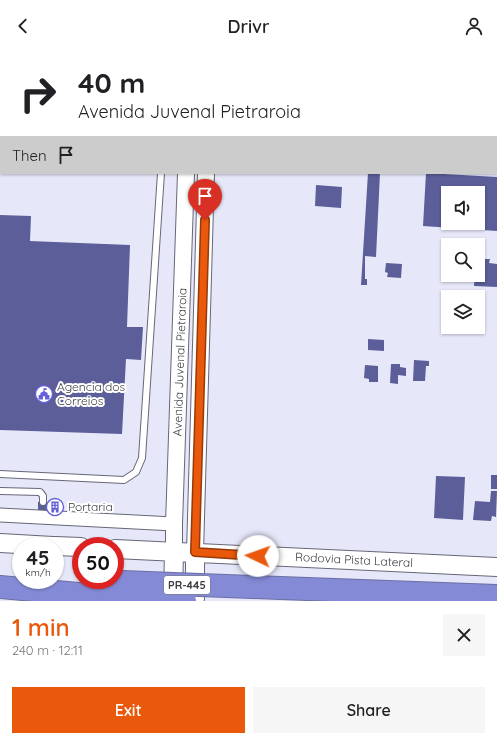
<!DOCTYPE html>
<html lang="en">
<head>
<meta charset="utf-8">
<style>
  body { margin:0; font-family:Quicksand,sans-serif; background:#f6f6f6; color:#202124; height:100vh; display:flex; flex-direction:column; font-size:15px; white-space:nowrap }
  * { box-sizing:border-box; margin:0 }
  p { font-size:13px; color:#757577 }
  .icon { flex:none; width:22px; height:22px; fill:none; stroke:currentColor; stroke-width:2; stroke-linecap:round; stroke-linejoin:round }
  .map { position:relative; height:549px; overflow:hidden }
  .details { display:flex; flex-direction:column; background:#fff; flex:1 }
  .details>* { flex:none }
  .banner { position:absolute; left:0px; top:0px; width:497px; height:122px; box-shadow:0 1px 3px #0004; background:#fff; color:#202124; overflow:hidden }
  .fabs { position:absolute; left:441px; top:134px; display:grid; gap:8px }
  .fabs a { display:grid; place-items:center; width:44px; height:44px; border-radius:0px; background:#fff; box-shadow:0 1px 3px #0004; font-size:20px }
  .speed { position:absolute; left:12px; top:485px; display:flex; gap:8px; font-size:20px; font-weight:700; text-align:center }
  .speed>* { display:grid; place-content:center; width:52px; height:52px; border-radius:50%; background:#fff; box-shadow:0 1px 3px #0004; line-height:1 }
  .speed small { font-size:10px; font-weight:400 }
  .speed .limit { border:6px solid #d22; background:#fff; color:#111 }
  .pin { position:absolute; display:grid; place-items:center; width:34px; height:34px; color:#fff; margin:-41px -17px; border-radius:50% 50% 50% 0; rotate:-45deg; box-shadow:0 0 4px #0007 }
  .pin .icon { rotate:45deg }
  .me { position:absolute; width:44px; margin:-22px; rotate:273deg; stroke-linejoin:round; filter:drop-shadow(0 0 3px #0008) }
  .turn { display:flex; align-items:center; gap:14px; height:84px; padding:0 12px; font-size:18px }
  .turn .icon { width:52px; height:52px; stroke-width:2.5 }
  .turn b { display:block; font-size:28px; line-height:34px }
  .then { display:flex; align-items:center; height:38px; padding:0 12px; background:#0003; gap:8px; font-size:15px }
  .round { display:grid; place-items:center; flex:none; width:42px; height:42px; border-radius:0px; background:#f6f6f6 }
  .headline { display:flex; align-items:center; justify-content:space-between; height:68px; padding:0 12px }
  h1 { font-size:24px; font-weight:600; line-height:30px; color:#ea580c }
  .button { display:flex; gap:8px; margin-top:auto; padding:8px 12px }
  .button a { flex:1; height:46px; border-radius:0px; background:#ea580c; color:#fff; font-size:16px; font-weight:600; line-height:46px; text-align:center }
  .button a+a { background:#f6f6f6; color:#202124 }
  header { display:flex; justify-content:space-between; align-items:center; height:52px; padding:0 12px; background:#fff; font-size:18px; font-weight:600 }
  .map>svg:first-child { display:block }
  .building { fill:#5b5e98; fill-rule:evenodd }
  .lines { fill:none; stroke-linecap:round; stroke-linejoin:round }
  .service-casing { stroke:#666777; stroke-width:8 }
  .minor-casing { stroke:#666777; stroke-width:15 }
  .tertiary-casing { stroke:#666777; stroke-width:18 }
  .secondary-casing { stroke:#666777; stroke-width:20 }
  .motorway-casing { stroke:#6b6fa2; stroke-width:24 }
  .service { stroke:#fff; stroke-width:6 }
  .minor { stroke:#fff; stroke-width:13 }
  .tertiary { stroke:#fff; stroke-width:16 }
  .secondary { stroke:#fff; stroke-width:18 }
  .motorway { stroke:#858ad6; stroke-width:22 }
  .motorway-bridge-casing { stroke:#6b6fa2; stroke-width:24; stroke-linecap:butt }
  .motorway-bridge { stroke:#858ad6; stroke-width:22 }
  .route-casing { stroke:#983908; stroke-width:10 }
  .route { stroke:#ea580c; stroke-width:7 }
  .labels { text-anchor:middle; stroke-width:4; stroke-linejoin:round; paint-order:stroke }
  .shield { fill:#fff; stroke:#76767b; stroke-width:1 }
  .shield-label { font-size:11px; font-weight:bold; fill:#3b3c42 }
  .street-label { font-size:12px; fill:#3b3c42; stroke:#fff }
  .poi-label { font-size:12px; fill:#3b3c42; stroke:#fff; text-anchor:start }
</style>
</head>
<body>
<header><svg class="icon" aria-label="back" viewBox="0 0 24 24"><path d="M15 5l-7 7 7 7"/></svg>Drivr<svg class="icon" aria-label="person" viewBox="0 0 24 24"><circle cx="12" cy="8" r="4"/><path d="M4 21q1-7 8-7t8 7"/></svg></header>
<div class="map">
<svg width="497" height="549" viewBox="0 0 497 549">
  <rect width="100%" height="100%" fill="#e6e8fa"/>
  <path class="building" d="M 368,121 L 380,121 L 376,205 L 365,204 L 365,227 L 367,227 L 367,233 L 361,233 Z
    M 426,121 L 497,125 L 497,179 L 423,174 ZM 448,141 L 478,141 L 478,171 L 448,171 Z
    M 316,133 L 342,135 L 341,156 L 315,154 Z
    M 0,163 L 31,164 L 30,189 L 130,193 L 127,275 L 143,275 L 141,308 L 126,307 L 122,382 L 0,378 Z
    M 478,207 L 490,207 L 489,211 L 497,212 L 497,235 L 474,234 L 475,223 L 478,223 Z
    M 386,211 L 402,212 L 401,226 L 387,225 L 388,221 L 385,220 Z
    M 368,287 L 384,288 L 384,299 L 368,298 Z
    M 414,308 L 429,309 L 429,314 L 426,314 L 425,329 L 413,329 Z
    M 391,312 L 400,312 L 400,315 L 406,316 L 406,324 L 398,323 L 398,332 L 390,331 Z
    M 365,313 L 378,314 L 378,330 L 369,330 L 369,327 L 364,326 Z
    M 491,423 L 497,423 L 497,437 L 491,437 Z
    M 436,424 L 465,425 L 463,468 L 434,466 Z
    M 491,439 L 497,439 L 496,465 L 492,464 L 491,469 L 473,468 L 475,449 L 490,450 Z
    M 38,450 L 58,450 L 58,459 L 38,458 Z"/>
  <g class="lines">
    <g class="service-casing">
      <path id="service" d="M 0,422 L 124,428 L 136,420 L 142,406 L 161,121
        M 0,439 L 40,440 L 43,444 L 43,450"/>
    </g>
    <g class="minor-casing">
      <path id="minor" d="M 496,105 L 497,105
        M 0,463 L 174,472"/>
    </g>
    <g class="tertiary-casing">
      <path id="tertiary" d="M 191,1 L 191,0
        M 211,1 L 211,0
        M 174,500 L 174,472 L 186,121
        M 195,500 L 206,121"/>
    </g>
    <g class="secondary-casing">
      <path id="secondary" d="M 0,491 L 53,494
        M 55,494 L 81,495
        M 115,497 L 497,515
        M 173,545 L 174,500
        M 195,546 L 195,500"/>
    </g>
    <g class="motorway-casing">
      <path id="motorway" d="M 94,528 L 122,530
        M 0,535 L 123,546
        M 252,535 L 497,544"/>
    </g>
    <use href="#service" class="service"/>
    <use href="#minor" class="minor"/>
    <use href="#tertiary" class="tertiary"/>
    <use href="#secondary" class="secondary"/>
    <use href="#motorway" class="motorway"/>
    <g class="motorway-bridge-casing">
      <path id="motorway-bridge" d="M 122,530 L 252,535
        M 123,546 L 185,549"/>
    </g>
    <use href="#motorway-bridge" class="motorway-bridge"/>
  </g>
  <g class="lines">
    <g class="route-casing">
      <path id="route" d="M 205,168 L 195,500 L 258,504"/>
    </g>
    <use href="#route" class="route"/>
  </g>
  <defs>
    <g id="civic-ring" transform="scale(0.9)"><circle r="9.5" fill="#fff" stroke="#6561da" stroke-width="1.5"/><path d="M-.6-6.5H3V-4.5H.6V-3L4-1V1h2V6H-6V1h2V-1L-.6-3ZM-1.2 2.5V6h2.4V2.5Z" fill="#6561da"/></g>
    <g id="building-ring" transform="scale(0.9)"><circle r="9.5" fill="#fff" stroke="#6561da" stroke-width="1.5"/><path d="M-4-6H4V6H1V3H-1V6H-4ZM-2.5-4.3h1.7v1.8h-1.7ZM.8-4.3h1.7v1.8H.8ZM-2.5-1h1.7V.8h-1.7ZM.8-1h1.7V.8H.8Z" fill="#6561da"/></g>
  </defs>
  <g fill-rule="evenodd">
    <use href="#civic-ring" x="44" y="342"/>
    <use href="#building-ring" x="55" y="455"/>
  </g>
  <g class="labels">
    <rect class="shield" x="164" y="524" width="46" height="18" rx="3"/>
    <g class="shield-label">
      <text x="187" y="537">PR-445</text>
    </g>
    <g class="street-label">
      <text transform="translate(180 310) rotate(-88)" y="4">Avenida Juvenal Pietraroia</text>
      <text transform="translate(354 508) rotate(3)" y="4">Rodovia Pista Lateral</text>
    </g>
    <g class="poi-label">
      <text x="57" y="339">Agencia dos<tspan x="57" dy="14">Correios</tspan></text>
      <text x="68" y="459">Portaria</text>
    </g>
  </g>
</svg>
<div class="fabs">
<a><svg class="icon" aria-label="sound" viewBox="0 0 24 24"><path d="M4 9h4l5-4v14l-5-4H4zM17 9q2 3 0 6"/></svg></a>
<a><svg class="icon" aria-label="search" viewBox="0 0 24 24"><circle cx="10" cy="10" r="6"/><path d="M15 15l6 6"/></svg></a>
<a><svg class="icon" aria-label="layers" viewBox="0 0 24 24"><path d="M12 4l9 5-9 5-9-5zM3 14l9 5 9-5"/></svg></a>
</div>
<div class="speed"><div>45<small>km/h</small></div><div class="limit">50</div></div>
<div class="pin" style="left:205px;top:168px;background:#d93025"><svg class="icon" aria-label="arrive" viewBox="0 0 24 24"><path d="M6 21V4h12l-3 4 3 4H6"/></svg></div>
<svg class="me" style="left:258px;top:504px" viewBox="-20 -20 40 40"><circle r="19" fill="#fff"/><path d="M0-13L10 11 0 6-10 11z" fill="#ea580c"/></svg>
<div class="banner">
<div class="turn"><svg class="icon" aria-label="right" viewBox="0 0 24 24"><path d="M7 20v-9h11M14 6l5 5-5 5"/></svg><div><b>40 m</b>Avenida Juvenal Pietraroia</div></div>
<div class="then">Then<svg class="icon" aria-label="arrive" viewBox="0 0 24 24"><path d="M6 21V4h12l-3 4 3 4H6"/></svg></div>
</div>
</div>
<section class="details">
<div class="headline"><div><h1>1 min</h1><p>240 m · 12:11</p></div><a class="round"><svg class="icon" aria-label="close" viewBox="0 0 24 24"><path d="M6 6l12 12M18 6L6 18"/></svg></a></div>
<div class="button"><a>Exit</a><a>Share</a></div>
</section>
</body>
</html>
